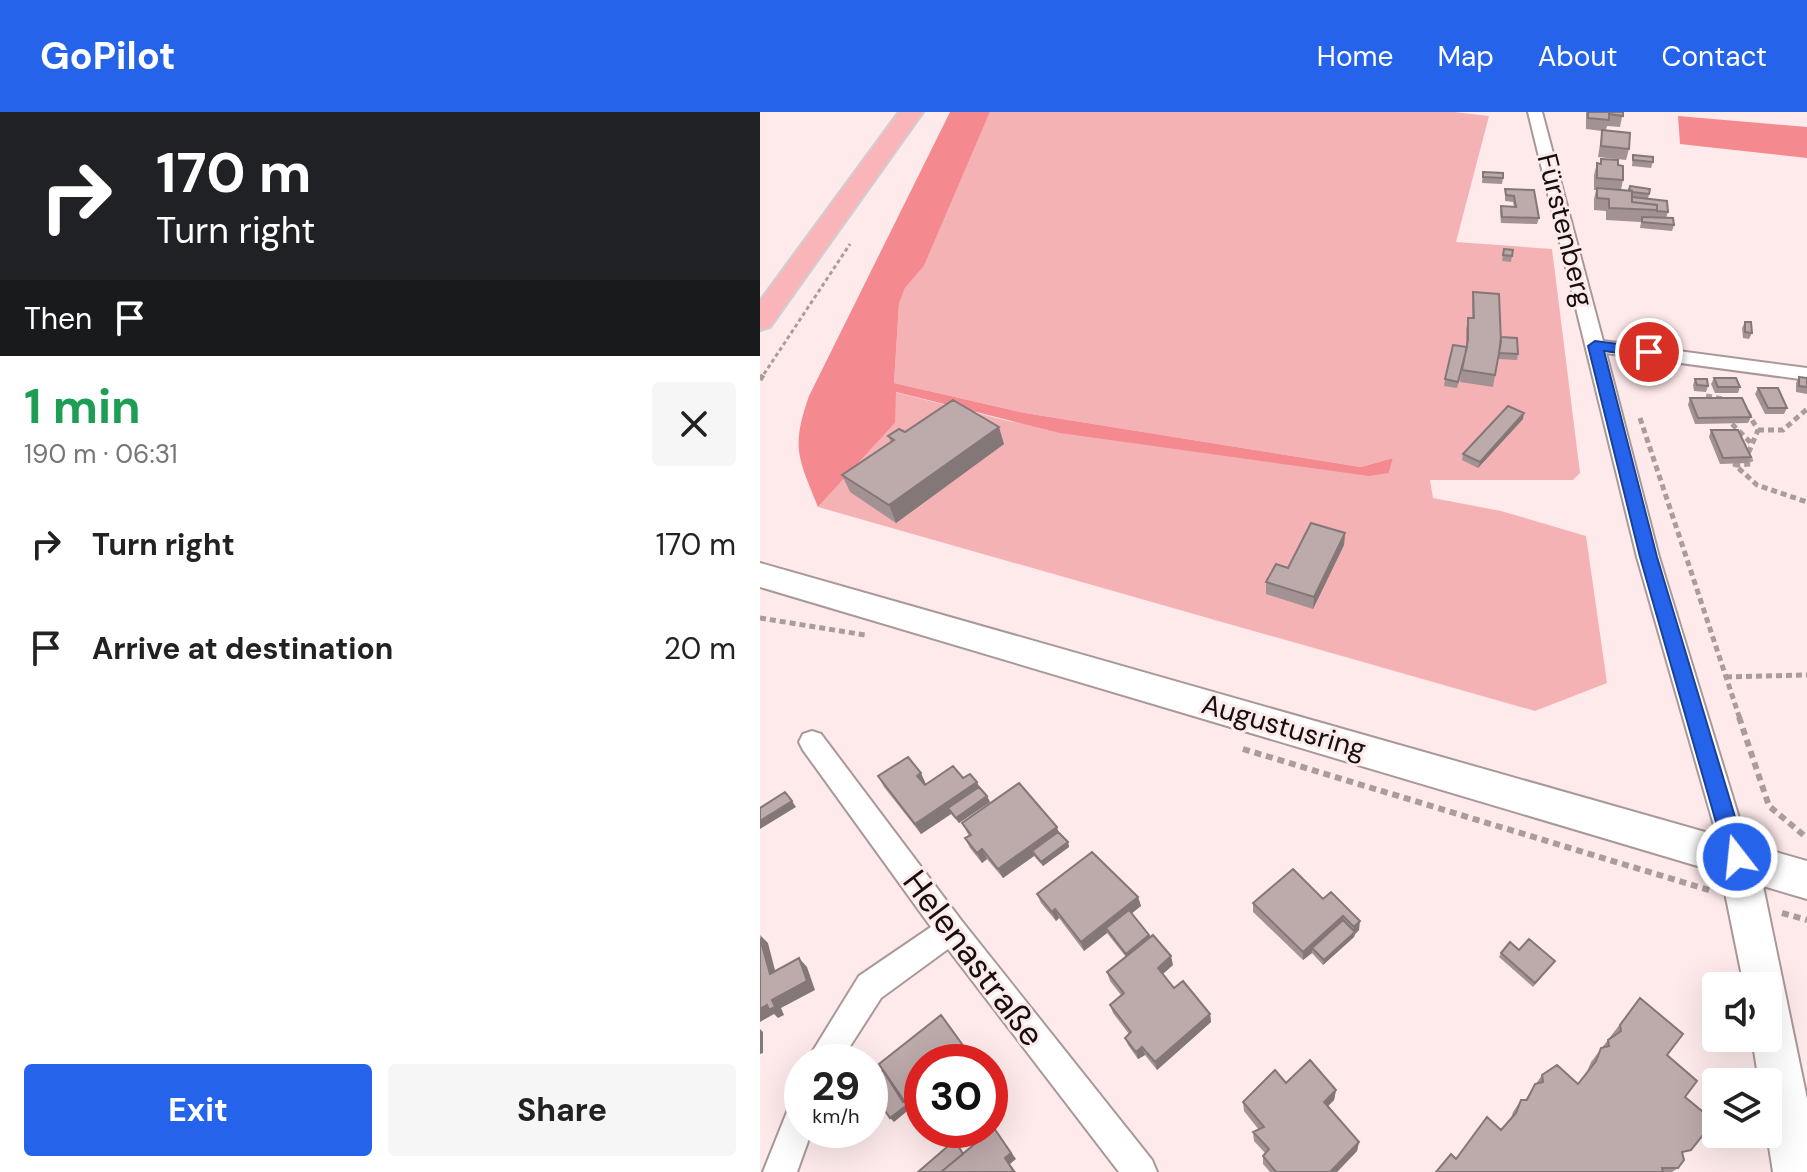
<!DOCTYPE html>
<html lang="en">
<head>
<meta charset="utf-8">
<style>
  body { margin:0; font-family:"DM Sans",sans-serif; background:#f6f6f6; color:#222; height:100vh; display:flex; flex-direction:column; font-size:30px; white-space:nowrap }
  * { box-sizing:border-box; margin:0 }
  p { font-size:26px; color:#767676 }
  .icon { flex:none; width:44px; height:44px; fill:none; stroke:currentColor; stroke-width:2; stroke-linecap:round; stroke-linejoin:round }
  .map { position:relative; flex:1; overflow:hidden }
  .sheet { display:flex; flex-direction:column; background:#fff; width:760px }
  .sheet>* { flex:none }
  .banner { background:#202124; color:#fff; overflow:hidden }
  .buttons { position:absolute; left:942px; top:860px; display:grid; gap:16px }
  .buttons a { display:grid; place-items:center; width:80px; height:80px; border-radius:8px; background:#fff; box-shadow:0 8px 32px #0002; font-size:40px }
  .speed { position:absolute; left:24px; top:932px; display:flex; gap:16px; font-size:40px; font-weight:700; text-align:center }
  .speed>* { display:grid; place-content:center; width:104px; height:104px; border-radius:50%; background:#fff; box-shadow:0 8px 32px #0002; line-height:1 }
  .speed small { font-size:20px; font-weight:400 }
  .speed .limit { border:12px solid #d22; background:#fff; color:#111 }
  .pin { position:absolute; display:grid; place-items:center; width:68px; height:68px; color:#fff; margin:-34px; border:4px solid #fff; border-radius:50%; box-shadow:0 2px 8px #0007 }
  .me { position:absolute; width:88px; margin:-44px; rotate:344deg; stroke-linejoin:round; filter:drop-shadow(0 0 6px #0008) }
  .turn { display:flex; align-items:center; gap:28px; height:168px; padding:0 24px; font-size:36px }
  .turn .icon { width:104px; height:104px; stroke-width:2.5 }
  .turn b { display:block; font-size:56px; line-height:68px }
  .then { display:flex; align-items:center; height:76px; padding:0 24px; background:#0003; gap:16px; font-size:30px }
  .round { display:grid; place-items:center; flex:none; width:84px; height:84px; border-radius:8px; background:#f6f6f6 }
  .summary { display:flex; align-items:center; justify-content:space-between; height:136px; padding:0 24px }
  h1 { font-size:48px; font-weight:700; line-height:60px; color:#1e9e55 }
  .cta { display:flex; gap:16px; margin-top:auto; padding:16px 24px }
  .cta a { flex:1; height:92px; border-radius:8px; background:#2563eb; color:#fff; font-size:32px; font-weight:700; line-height:92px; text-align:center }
  .cta a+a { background:#f6f6f6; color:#222 }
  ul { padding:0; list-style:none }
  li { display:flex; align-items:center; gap:24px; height:104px; padding:0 24px }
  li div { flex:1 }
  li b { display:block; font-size:30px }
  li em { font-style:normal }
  header { display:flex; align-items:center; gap:48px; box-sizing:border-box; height:112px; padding:0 40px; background:#2563eb; color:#fff }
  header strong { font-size:38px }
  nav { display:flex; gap:44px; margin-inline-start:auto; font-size:28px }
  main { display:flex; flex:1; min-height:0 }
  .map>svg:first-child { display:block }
  .green { fill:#f5b2b4 }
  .forest { fill:#f48a90 }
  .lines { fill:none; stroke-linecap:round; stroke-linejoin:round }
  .street-casing { stroke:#aa9899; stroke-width:4 }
  .secondary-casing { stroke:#aa9899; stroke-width:4 }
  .primary-casing { stroke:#d0cfcf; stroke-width:4 }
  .path-far2 { stroke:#ab9c9c; stroke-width:3; stroke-dasharray:4 3; stroke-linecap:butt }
  .path-far1 { stroke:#ab9c9c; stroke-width:5; stroke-dasharray:6 4; stroke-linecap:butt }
  .path { stroke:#ab9c9c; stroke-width:6; stroke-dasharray:7 5; stroke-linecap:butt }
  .street { fill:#fff; fill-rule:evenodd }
  .secondary { fill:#fff; fill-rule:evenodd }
  .primary { fill:#fab5ba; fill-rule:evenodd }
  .wall { fill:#a39293 }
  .shaded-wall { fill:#847778 }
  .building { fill:#bdaaab; stroke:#847778; stroke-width:2 }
  .route { fill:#2563eb; stroke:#184099; stroke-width:2 }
  .labels { text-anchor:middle; stroke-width:6; stroke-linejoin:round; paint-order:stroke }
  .street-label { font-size:28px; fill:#150f0f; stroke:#feeaea }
  .near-street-label { font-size:34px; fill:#150f0f; stroke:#feeaea }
</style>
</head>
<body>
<header>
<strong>GoPilot</strong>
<nav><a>Home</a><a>Map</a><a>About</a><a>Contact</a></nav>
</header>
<main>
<section class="sheet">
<div class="banner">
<div class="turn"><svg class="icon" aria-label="right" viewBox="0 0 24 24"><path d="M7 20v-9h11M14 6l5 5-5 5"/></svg><div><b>170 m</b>Turn right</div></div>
<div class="then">Then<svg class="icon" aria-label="arrive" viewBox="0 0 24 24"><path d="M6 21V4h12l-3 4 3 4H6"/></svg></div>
</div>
<div class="summary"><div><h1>1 min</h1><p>190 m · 06:31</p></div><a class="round"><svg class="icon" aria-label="close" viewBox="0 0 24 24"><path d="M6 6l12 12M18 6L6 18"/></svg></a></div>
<ul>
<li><svg class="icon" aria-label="right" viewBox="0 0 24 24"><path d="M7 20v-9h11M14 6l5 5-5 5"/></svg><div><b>Turn right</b></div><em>170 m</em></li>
<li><svg class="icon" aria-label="arrive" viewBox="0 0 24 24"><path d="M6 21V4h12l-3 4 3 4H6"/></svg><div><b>Arrive at destination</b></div><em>20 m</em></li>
</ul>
<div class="cta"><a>Exit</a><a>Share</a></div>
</section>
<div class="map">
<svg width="1047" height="1060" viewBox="0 0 1047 1060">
  <rect width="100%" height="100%" fill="#feeaea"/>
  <path class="green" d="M 230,0 L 694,0 L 729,4 L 696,130 L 792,137 L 820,361 L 813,368 L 670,368 L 673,386 L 741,399 L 826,424 L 847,571 L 775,599 L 58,395 L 135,311 L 135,280 L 248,309 L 629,361 L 633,346 L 601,355 L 265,301 L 134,271 L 139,192 L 145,176 L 164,154 Z"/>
  <path class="forest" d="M 190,0 L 230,0 L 164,154 L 145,176 L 139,192 L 134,271 L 265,301 L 601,355 L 633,346 L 629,361 L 609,364 L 300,321 L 136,280 L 135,311 L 58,395 C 38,345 31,336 49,284 Z
    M 918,4 L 1047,15 L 1047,46 L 920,32 Z"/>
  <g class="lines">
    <g class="street-casing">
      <path id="street" d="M 768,0 L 782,0 L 843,229 L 1047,256 L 1047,268 L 846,241 L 899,445 L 991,745 L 987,754 L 977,758 L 967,754 L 963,745 L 877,445 Z
        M 52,619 L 61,622 L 201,808 L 392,1048 L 397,1060 L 359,1060 L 188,837 L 121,886 L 80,950 L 46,950 L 99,864 L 171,815 L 43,638 L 39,630 L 43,622 Z
        M 42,985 L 42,1018 L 52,1018 L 37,1060 L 3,1060 L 31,990 Z"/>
    </g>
    <g class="secondary-casing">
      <path id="secondary" d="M 0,451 L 1047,749 L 1047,787 L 1003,774 L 1047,987 L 1047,1060 L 1013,1060 L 1007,1022 L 1008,970 L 999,970 L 992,926 L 1008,926 L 1008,874 L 984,874 L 961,761 L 0,475 Z"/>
    </g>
    <g class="primary-casing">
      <path id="primary" d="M 139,0 L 163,0 L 10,215 L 0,218 L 0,189 Z"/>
    </g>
    <path class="path-far2" d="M 4,262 L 90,132"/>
    <path class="path-far1" d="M 0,268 L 5,260
      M 946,284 L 964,287
      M 982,291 L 998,318 L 988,342 L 992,352 L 975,353 L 997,373 L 1047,390
      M 880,306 L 980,607
      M 972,312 L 991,331
      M 998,318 L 1023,318 L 1047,297
      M 0,506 L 105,523
      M 966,565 L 1047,563"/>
    <path class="path" d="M 979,605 L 1009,694 L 1047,726
      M 483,637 L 952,779
      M 1022,801 L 1047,808"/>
    <use href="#street" class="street"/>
    <use href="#secondary" class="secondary"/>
    <use href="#primary" class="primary"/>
  </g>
  <path class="wall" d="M 826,0 L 863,0 L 860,15 L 847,14 L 846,18 L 869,37 L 866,48 L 838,45 L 842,19 L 826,17 Z
    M 873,43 L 893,50 L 891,56 L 872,54 Z
    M 841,47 L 858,53 L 863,68 L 861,78 L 889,82 L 888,87 L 908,100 L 906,106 L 914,113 L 912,119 L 880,116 L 881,110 L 846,108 L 846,99 L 834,98 L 834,87 L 836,78 L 834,78 L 834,63 L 837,51 L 840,51 Z
    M 723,60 L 743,66 L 742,72 L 722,71 Z
    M 745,77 L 774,78 L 779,106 L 777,112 L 741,111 L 740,100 L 741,94 L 754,95 L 753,90 L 745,89 Z
    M 744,137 L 753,138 L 751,150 L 742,149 Z
    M 713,180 L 741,225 L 758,242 L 757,248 L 738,247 L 733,275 L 700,270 L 701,260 L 697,276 L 684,274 L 685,267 L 706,235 L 706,218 L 708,206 L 712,206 L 712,192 Z
    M 985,210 L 992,221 L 989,227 L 983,226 L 982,216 Z
    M 1039,265 L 1047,266 L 1047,282 L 1036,280 L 1036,271 Z
    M 954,266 L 980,275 L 978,281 L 955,281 L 951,272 Z
    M 935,267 L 948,274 L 946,280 L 934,279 L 933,273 Z
    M 998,276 L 1027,296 L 1024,302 L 1005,302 L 995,282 Z
    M 930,286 L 991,305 L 988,311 L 935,312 L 928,293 Z
    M 763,307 L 718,356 L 702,348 L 703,342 Z
    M 951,318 L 991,345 L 988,351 L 960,352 L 949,325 Z
    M 145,320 L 244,332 L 136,411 L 90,380 L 82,363 L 131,330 L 128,324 Z
    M 585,421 L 584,433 L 553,497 L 506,482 L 506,470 Z
    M 118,664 L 166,672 L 164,673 L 203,666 L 219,675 L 227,684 L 230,690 L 199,711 L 191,702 L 161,722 L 124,675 Z
    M 202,711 L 298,720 L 308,730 L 309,735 L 283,754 L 274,744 L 243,766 L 227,747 L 222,751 L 210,736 L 205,726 L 209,724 Z
    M 277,782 L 378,785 L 381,794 L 372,801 L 413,853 L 403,862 L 414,876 L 450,902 L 451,910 L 397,958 L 385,943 L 378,947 L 368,933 L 365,926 L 369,922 L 353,901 L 350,893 L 361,883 L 350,869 L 347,860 L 366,845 L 347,821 L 324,839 L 299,806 L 296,809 L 281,791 Z
    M 563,787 L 599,818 L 595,822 L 594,825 L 563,853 L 552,841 L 543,848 L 493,800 L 493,791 Z
    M 759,838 L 792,853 L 773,875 L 739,845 L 741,841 Z
    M 880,886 L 925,985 L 923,1044 L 918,1056 L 912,1060 L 676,1060 L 741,1018 L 750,1009 L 753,1000 L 761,988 L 765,988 L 782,963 L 818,972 L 826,962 L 831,950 Z
    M 526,971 L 576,978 L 574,988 L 568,994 L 599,1030 L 597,1039 L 577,1060 L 510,1060 L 503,1052 L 503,1044 L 505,1041 L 494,1029 L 493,1020 L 499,1018 L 484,999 L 483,990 Z"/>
  <path class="shaded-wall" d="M 764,301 L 763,307 L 718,356 L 720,350 Z
    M 239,315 L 244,332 L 136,411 L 129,393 Z
    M 585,421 L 584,433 L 553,497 L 554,485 Z
    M 161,661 L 166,672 L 162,674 L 157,664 Z
    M 217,670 L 222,680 L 188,696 L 191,702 L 161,722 L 155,712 Z
    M 227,684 L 230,690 L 199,711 L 196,706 Z
    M 32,689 L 36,695 L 0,717 L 0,709 Z
    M 297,715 L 300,725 L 272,739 L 274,744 L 243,766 L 238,757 Z
    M 308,730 L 309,735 L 283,754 L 281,750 Z
    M 222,737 L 227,747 L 222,751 L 217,741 Z
    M 378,785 L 381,794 L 348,820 L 346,816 L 347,821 L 324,839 L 321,830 Z
    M 295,797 L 299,806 L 296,809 L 292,800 Z
    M 583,804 L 582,813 L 552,836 L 552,841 L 543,848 L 543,840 Z
    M 600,809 L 599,818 L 595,822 L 594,825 L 563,853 L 564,848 L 593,822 L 594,815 Z
    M 0,823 L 8,831 L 18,870 L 10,862 Z
    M 389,823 L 391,827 L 368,846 L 366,842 Z
    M 411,844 L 413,853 L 400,864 L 398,856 Z
    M 39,846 L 47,855 L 55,878 L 21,896 L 24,903 L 18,906 L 14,902 L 0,910 L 0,897 L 7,893 L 12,888 Z
    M 450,902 L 451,910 L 397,958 L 395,950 Z
    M 0,917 L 3,920 L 3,941 L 0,942 Z
    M 382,935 L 385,943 L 378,947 L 376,940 Z
    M 162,975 L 162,987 L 134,1010 L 130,1006 L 143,990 Z
    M 576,978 L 574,988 L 563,999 L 564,990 Z
    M 234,1016 L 256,1047 L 250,1052 L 256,1060 L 254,1060 L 245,1046 Z
    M 599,1030 L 597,1039 L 577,1060 L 570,1060 Z"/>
  <path class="building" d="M 828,0 L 863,0 L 863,4 L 849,2 L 849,8 L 828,6 Z
    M 842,18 L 870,21 L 869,37 L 841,34 Z
    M 873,43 L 893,45 L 893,50 L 873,48 Z
    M 841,47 L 858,48 L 858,53 L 863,54 L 863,68 L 837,66 L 837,51 L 841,52 Z
    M 723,60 L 743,61 L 743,66 L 723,65 Z
    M 870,74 L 890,77 L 889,82 L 872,80 L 872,79 L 869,78 Z
    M 837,76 L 872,79 L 872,90 L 897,93 L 897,98 L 849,96 L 849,87 L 837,86 Z
    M 745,77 L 774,78 L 779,106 L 742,105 L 741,94 L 756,95 L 754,84 L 746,83 Z
    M 872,85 L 907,89 L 908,100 L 897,99 L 897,93 L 872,90 Z
    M 882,105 L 913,106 L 914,113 L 882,110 Z
    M 744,137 L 753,138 L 752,144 L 743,143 Z
    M 713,180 L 739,182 L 741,230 L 735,263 L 702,258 L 708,228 L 708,206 L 714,206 Z
    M 985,210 L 991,210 L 992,221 L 985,220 Z
    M 741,225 L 757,226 L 758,242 L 739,241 Z
    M 693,233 L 707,235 L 698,270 L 685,267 Z
    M 1039,265 L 1047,266 L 1047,275 L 1039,274 Z
    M 954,266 L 976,266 L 980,275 L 958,275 Z
    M 935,267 L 947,267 L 948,274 L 937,273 Z
    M 998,276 L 1018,276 L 1027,296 L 1008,296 Z
    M 930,286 L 982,286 L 991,305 L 938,306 Z
    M 193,288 L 239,315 L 129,393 L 82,363 L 134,328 L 128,324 L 139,317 L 145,320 Z
    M 748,294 L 764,301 L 720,350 L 703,342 Z
    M 951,318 L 978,318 L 991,345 L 963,346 Z
    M 551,411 L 585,421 L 554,485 L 506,470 L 516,452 L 528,456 Z
    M 148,645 L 161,661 L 157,664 L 165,673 L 193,654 L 203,666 L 210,662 L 217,670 L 155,712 L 118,664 Z
    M 259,671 L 297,715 L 238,757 L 222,737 L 217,741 L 205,726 L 211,723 L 202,711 Z
    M 219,675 L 227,684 L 196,706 L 188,696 Z
    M 25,680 L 32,689 L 0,709 L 0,696 Z
    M 298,720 L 308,730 L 281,750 L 272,739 Z
    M 332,740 L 378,785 L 321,830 L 295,797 L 292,800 L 277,782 Z
    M 533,757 L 563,787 L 571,780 L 600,809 L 594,815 L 583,804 L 543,840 L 493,791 Z
    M 369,798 L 389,823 L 366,842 L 346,816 Z
    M 583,808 L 595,820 L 564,848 L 552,836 Z
    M 393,823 L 411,844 L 398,856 L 414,876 L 423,869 L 450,902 L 395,950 L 382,935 L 376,940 L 365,926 L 371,920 L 350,893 L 364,881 L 347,860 Z
    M 0,826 L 10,862 L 39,846 L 47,869 L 12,888 L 15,895 L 9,898 L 7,893 L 0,897 Z
    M 769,827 L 795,849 L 775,871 L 741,841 L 750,830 L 759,838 Z
    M 880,886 L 923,922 L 907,943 L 937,969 L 925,985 L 954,1009 L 931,1038 L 922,1040 L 924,1048 L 918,1056 L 902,1056 L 903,1060 L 676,1060 L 691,1042 L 696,1047 L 727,1005 L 741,1018 L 756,1001 L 761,988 L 767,988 L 775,972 L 783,970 L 782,963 L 797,953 L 818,972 L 836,949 L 841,936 L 849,934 L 848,928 L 861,919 L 860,913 Z
    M 181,903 L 215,950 L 162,950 L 162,975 L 143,990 L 119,952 Z
    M 550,948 L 576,978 L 564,990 L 599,1030 L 570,1060 L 516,1060 L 503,1044 L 509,1037 L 493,1020 L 504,1015 L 483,990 L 515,958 L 526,971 Z
    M 123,958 L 147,993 L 130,1006 L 110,977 L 110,968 Z
    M 234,1016 L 251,1041 L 245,1046 L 254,1060 L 181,1060 Z
    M 195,1028 L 203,1042 L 181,1060 L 158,1060 Z"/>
  <path class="route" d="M 835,229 L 889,236 L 896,240 L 889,245 L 844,239 L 897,445 L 987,745 L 984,752 L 977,755 L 969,752 L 966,745 L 880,445 L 828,234 Z"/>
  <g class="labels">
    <g class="street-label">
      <text transform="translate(806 118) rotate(76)" y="10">Fürstenberg</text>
      <text transform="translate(524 614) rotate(16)" y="10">Augustusring</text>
    </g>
    <g class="near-street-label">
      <text transform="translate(214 846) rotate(53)" y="12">Helenastraße</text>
    </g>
  </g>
</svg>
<div class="buttons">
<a><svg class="icon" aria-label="sound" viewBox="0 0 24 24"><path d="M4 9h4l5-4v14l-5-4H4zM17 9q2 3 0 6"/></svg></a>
<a><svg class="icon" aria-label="layers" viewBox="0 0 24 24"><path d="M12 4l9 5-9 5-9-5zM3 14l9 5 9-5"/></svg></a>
</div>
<div class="speed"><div>29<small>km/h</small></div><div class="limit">30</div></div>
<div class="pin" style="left:889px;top:240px;background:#d93025"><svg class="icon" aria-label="arrive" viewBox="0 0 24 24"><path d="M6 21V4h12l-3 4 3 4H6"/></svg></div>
<svg class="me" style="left:977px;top:745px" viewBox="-20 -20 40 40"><circle r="17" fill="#2563eb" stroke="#fff" stroke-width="3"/><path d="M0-11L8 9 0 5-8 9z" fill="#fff"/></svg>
</div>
</main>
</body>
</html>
